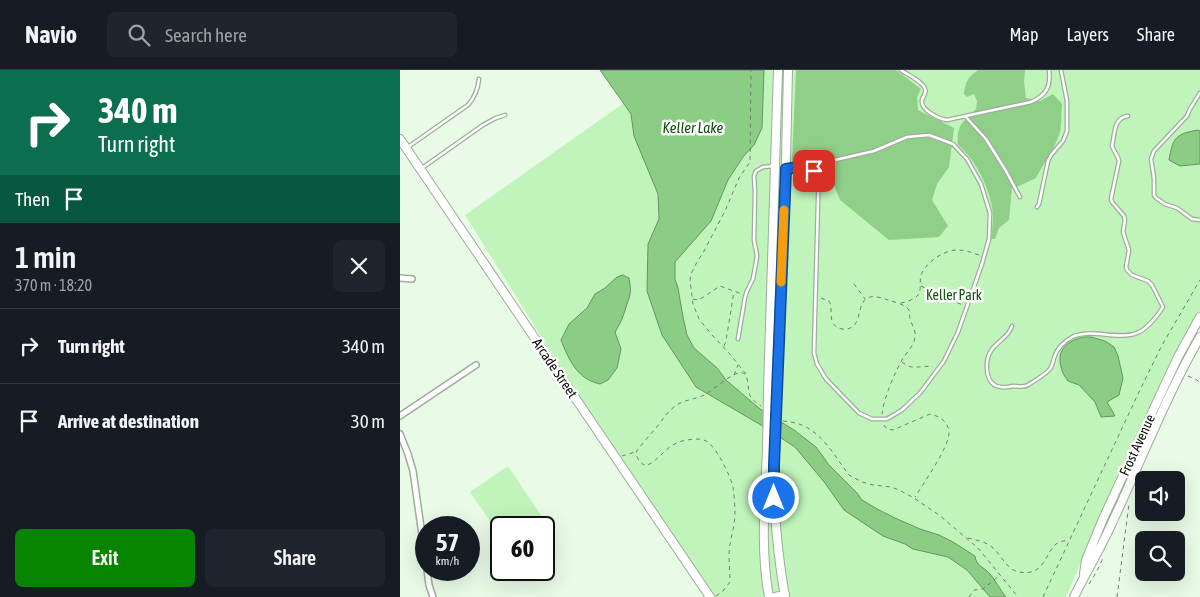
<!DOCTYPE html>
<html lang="en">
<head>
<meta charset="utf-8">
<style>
  body { margin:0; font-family:"Asap Condensed",sans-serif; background:#20242c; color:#f1f3f6; height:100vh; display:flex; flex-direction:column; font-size:19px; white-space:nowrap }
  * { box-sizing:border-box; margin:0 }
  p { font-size:16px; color:#9ea1a6 }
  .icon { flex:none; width:28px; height:28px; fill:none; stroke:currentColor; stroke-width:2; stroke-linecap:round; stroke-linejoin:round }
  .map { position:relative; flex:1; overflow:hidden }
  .details { display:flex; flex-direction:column; background:#171b24; width:400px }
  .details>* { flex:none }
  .top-card { background:#0b6e4f; color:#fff; overflow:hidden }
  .tools { position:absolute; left:735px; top:401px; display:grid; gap:10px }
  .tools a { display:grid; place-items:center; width:50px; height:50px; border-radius:8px; background:#171b24; box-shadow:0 5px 20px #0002; font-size:25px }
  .speed { position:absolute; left:15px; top:446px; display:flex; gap:10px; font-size:25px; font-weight:700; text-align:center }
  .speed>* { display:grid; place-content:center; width:65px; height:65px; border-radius:50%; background:#171b24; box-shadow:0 5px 20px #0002; line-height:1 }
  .speed small { font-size:12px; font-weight:400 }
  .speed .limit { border:2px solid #111; border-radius:8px; background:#fff; color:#111 }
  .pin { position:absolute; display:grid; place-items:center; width:42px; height:42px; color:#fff; margin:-21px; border-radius:10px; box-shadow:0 2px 8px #0006 }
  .me { position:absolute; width:55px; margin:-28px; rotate:0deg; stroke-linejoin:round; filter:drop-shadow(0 0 4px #0008) }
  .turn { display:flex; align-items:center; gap:18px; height:105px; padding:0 15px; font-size:22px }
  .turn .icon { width:65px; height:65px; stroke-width:2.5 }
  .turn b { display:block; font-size:35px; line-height:42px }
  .then { display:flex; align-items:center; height:48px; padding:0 15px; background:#0003; gap:10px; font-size:19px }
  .round { display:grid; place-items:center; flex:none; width:52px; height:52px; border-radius:8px; background:#20242c }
  .headline { display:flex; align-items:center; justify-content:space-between; height:85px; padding:0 15px }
  h1 { font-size:30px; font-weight:600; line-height:38px }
  .button { display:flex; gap:10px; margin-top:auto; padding:10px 15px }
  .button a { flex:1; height:58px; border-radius:8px; background:#078400; color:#fff; font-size:20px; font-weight:600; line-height:58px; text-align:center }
  .button a+a { background:#20242c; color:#f1f3f6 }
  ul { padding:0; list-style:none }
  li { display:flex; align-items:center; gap:15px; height:75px; padding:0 15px; border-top:1px solid #363941 }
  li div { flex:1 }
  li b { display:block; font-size:19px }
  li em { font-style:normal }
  header { display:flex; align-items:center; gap:30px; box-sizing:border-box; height:70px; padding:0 25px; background:#171b24; border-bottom:1px solid #363941 }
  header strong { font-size:24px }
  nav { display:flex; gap:28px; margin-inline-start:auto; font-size:18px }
  .search { width:350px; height:45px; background:#20242c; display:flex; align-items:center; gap:12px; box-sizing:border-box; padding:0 18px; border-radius:8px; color:#9ea1a6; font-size:19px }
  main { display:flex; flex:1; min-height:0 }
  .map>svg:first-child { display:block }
  .green { fill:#c0f4ba }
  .forest { fill:#8fcf88 }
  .water { fill:#8ccd86; stroke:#659460 }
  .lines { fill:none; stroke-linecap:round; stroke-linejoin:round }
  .lane-casing { stroke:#9ead9c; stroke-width:5 }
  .street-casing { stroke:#9ead9c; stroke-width:8 }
  .secondary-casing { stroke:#9ead9c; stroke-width:10 }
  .primary-casing { stroke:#9ead9c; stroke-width:10 }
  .path { stroke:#727d71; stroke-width:1; stroke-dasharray:4 4; stroke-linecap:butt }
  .lane { stroke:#fff; stroke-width:2.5 }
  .street { stroke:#fff; stroke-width:5 }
  .secondary { stroke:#fff; stroke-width:8 }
  .primary { stroke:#fff; stroke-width:8 }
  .primary-bridge-casing { stroke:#9ead9c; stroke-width:10; stroke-linecap:butt }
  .primary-bridge { stroke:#fff; stroke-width:8 }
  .route-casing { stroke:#114b97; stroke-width:12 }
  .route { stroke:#1a73e8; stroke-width:9 }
  .slow { stroke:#f59e0b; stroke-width:9 }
  .labels { text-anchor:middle; stroke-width:5; stroke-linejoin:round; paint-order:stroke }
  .park-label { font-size:14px; fill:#0e500a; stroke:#fff }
  .street-label { font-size:14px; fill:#0a1009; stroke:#fff }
  .water-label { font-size:15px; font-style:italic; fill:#0e500a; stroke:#fff }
</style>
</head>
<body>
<header>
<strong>Navio</strong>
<div class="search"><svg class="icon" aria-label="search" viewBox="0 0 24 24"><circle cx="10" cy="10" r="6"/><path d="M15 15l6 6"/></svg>Search here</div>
<nav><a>Map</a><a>Layers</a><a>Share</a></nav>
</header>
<main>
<section class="details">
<div class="top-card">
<div class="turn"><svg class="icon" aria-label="right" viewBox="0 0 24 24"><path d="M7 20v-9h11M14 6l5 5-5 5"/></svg><div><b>340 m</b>Turn right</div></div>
<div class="then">Then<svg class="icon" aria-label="arrive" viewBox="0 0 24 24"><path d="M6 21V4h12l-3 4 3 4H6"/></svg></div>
</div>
<div class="headline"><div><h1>1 min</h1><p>370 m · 18:20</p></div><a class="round"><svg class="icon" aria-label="close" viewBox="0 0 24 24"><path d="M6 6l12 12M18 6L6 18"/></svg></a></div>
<ul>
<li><svg class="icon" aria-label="right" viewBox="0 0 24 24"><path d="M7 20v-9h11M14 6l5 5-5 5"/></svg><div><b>Turn right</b></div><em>340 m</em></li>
<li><svg class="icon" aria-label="arrive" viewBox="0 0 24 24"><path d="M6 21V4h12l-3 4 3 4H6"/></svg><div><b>Arrive at destination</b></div><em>30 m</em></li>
</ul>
<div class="button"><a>Exit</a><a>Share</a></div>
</section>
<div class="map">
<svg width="800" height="527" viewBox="0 0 800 527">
  <rect width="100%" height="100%" fill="#e9fae7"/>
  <path class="green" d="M 364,0 L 800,0 L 800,246 L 746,344 L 666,527 L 315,527 L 176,322 L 65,145 L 224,33 L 231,44 L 234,66 L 258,124 L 259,149 L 248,174 L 262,265 L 326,310 L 317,298 L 294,278 L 287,265 L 283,247 L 278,218 L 275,209 L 275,192 L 311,151 L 328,110 L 343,87 L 354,75 L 362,58 Z
    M 108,396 L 150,459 L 144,468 L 144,458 L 101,458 L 101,467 L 70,422 Z"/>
  <path class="forest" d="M 396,0 L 496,0 L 521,19 L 517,27 L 518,40 L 554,58 L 549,97 L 537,114 L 532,130 L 548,156 L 539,167 L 489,170 L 440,130 L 423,87 L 392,91 Z
    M 578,0 L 625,0 L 624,12 L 626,28 L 640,31 L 653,24 L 662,34 C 661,43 662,54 660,62 C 656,77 643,94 636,108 L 619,116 L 612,118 L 609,150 L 599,158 L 595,169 L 591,169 C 592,162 593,153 593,145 C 592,123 576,89 558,75 C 556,56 563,51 576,39 L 577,31 L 574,24 L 567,27 L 564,24 C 565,12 568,7 578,0 Z"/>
  <path class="water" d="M 200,0 L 364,0 L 362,58 L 354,75 L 343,87 L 328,110 L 311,151 L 275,192 L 275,209 L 278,218 L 283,247 L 287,265 L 294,278 L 317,298 L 326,310 L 360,339 L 394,360 L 416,377 L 429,395 L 457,423 L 462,430 L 479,440 L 495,448 L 520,459 L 539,465 L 553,472 L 575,486 C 576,496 584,497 590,504 C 596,511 600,520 606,527 L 590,527 L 567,500 L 548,487 L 513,479 L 505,474 L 483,466 L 444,440 L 425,413 L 395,377 L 361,355 L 296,317 L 262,265 L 247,221 L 248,174 L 259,149 L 258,124 L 234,66 L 231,44 Z
    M 798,60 L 800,61 L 800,94 L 780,96 L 769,90 C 773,68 775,64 798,60 Z
    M 223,205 L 229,208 C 232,224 230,225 225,240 C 223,248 220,254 215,262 L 221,279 L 217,298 L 208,310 L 200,314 C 177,309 169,290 161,270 L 169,254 L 187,238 L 195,224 L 205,218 L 217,207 Z
    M 684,267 L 691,267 L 705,271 L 714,277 L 718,286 L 723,308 L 719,325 L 707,332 L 715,346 L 701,347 L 695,332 L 679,315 L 668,311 C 665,307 662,302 661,297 C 656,279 669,270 684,267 Z"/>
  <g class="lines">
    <g class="lane-casing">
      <path id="lane" d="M 501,0 C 506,4 524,12 525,19 C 527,23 523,26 522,30 C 520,40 539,49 547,50 L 631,32 C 647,25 651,16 649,0
        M 800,23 L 790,39 L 787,46 L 754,81 L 751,89 L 754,108 L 754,125 L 756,128 L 765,134 L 777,138 L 792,149 L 800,150
        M 565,46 L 586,69 L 606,101 L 620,127
        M 8,77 L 68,35 C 75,27 78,20 79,9
        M 405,96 L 414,101 L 419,106
        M 22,98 L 83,55 L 96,48 L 105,45
        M 388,99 L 435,90 L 474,81 L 507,67 L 529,65 L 553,74 L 567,89 L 581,114 L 590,143 L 589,169 L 582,194 L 558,262 L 544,291 L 520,323 L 502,340 L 487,349 L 472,349 L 459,343 L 426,309 L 417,294 L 414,283 L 419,93
        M 637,137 L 639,134 L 648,91 L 651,85 L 663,71 L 667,61 L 667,31 L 661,0
        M 612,256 C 607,272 589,272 587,293 C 586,304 589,316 601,317 C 605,318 609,317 613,316 C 618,316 623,318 628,315 C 634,311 645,305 650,299 C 652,296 653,292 654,288 C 657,278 664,271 674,266 C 682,263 692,263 701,264 C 734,268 744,266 763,237 L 752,215 L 748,211 L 732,205 L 727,200 L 726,197 L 729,180 L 723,162 L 725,150 L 724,146 L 712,132 L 711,129 L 719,91 C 718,85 714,82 712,76 C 715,64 713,48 728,46
        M 338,269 L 345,227 L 347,221 L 353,209 L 357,186 L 354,170 L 355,122 L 354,106 L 356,101 L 363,97 L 374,96"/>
    </g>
    <g class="street-casing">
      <path id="street" d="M 0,208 L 12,209
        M 0,346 L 76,295
        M 0,364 L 8,384 L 13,401 L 26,493
        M 27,500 L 29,515 L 33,527"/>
    </g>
    <g class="secondary-casing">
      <path id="secondary" d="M 0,69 L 310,527
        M 684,504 L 686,490 L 703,449 L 763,319 L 778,287 L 800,247
        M 375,527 L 385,525
        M 674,527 C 686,502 701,478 712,453 C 741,391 766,326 800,267"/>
    </g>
    <g class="primary-casing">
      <path id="primary" d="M 368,320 L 378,0
        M 377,327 L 386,89 L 388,0
        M 367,380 C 365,430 360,478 369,527
        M 374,387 C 373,435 377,481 385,527"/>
    </g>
    <path class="path" d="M 454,214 L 465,229
      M 521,216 L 547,229 L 563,235
      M 421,228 L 429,231 C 433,237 429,245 433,253 C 435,257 438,258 442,259 C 463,261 456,236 466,229 C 472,224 482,228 488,230 C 494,232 505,234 509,240 C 510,243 509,245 510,248 C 511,254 516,260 515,266 C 515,275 506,283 502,290 C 494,304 484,328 482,344
      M 293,229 L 299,230 L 320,216 L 342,224
      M 501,233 C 506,232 514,230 518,225 C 522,219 519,212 521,205 C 526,192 545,179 559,180 C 566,180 572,183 579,185
      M 324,276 L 326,271 L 334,221
      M 502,292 C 514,302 520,294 533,297
      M 346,304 L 329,283 L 312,265 L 299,249 L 293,234 L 290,210 L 291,204 L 297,192 L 303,183 L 325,141 L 339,108 L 350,92 L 351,0
      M 334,305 L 338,295
      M 788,306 L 797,310 L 800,313
      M 383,351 C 391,352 399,353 406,357 C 425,367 436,388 449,405 L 462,412 L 473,415 L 491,417 L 499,420 L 514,428 L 539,445 L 578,478 L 618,527
      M 484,355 L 487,359 L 493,360 L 530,344 C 539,346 548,351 549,362 C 550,376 523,414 515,427
      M 222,386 L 235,382
      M 568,468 C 576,470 587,472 593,478 C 602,486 607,500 619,502 C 652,508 643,469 667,471
      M 689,514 L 697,501 L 704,486
      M 316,526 L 323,521 L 330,512 C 330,503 329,494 329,485 C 329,471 335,458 335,443 C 335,435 334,425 333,417 C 330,405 316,376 306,371 C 301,368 293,369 287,370 C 266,373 263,388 246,396 C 239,392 237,389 236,382 C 242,374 249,366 256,358 C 262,351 266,343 274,337 C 283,329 296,330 306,324 C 314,319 331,304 339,303 C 343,302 343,303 346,305 C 351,321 344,325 361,336
      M 569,527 L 574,520 L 583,519 L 599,506
      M 643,527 L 739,322 L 761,277 L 800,210
      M 717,527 L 729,434"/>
    <use href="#lane" class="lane"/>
    <use href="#street" class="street"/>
    <use href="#secondary" class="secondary"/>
    <use href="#primary" class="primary"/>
    <g class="primary-bridge-casing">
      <path id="primary-bridge" d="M 367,380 L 368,320
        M 374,387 L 377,327"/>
    </g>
    <use href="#primary-bridge" class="primary-bridge"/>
  </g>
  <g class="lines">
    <g class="route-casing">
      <path id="route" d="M 374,428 L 374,395 L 386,99 L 404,96 L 414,101"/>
    </g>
    <use href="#route" class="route"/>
    <path class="slow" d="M 381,212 L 384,140"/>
  </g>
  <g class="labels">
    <g class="park-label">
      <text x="554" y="230">Keller Park</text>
    </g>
    <g class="street-label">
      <text transform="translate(155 298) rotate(56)" y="5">Arcade Street</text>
      <text transform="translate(737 375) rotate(-65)" y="5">Frost Avenue</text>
    </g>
    <g class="water-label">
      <text x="293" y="63">Keller Lake</text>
    </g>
  </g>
</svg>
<div class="tools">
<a><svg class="icon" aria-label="sound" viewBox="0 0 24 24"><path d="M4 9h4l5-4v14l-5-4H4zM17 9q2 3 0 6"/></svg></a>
<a><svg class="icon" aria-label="search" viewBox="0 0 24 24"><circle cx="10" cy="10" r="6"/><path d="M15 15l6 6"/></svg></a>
</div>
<div class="speed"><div>57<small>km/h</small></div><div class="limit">60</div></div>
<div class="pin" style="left:414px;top:101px;background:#d93025"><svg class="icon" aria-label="arrive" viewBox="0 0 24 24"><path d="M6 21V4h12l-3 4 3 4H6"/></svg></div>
<svg class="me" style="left:374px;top:428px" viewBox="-20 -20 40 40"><circle r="17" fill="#1a73e8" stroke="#fff" stroke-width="3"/><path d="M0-11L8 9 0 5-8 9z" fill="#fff"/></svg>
</div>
</main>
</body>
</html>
